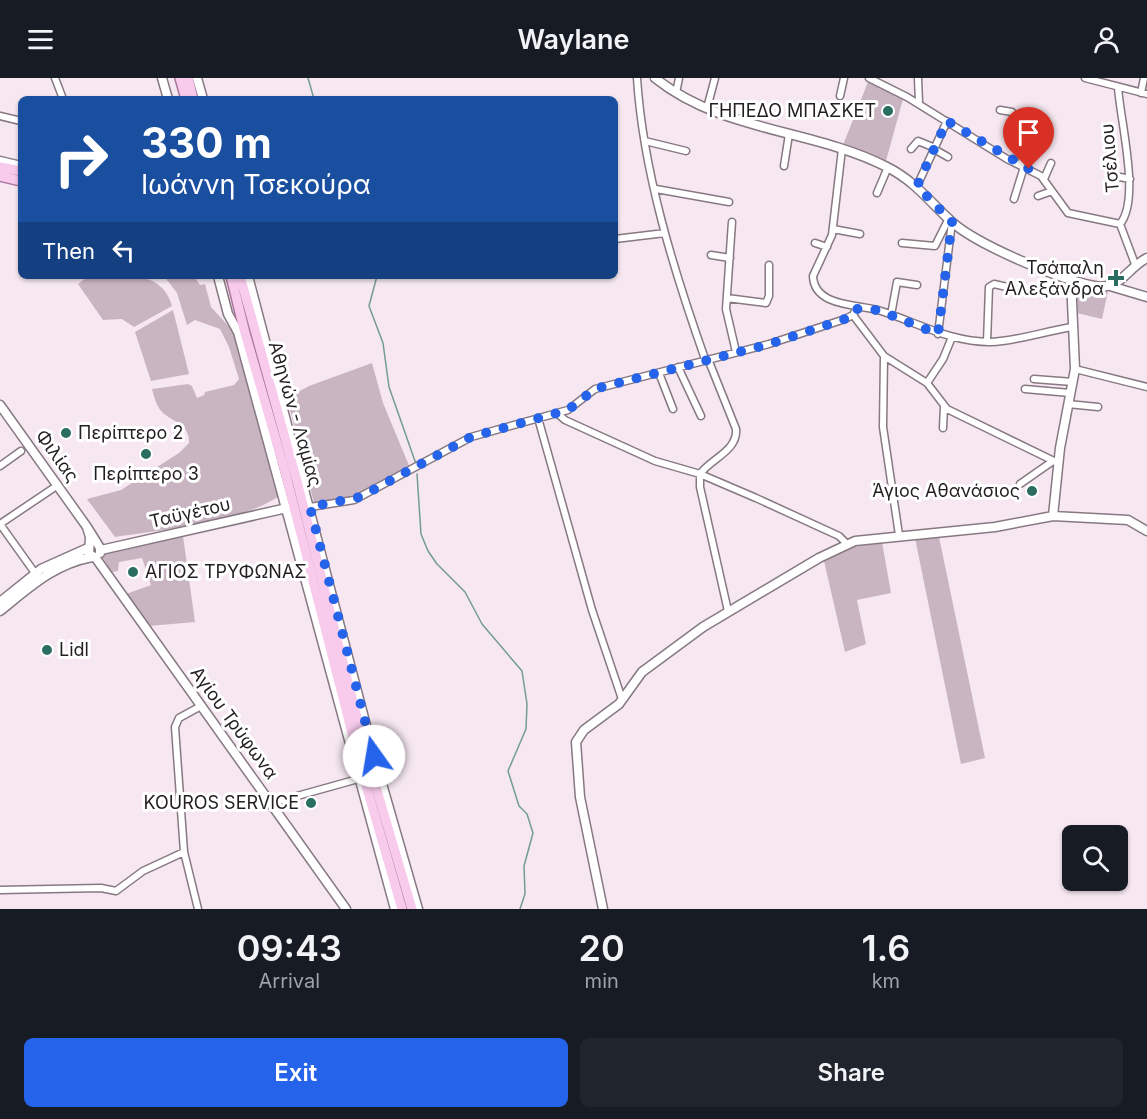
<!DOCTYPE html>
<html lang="en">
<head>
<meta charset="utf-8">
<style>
  body { margin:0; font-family:Inter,sans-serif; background:#20242c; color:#f1f3f6; height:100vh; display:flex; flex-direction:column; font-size:22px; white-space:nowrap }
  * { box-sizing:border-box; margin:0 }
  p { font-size:20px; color:#9ea1a6 }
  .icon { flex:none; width:33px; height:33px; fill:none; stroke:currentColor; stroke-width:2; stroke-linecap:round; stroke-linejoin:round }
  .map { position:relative; height:831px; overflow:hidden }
  .sheet { display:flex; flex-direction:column; background:#171b24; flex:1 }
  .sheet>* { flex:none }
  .guide { position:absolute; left:18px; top:18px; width:600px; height:183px; border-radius:9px; box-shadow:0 2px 4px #0004; background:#1a4fa0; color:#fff; overflow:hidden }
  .controls { position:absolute; left:1062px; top:747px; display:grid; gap:12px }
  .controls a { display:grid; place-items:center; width:66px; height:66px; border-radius:9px; background:#171b24; box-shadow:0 2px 4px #0004; font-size:30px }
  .pin { position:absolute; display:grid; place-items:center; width:51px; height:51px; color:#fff; margin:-62px -26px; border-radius:50% 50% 50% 0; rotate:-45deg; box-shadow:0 0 6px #0007 }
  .pin .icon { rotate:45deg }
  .me { position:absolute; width:66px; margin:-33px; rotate:347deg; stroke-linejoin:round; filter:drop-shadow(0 0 4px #0008) }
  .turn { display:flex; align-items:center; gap:21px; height:126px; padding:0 24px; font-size:27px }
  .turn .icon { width:78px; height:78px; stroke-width:2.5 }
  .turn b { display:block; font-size:42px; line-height:51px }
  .then { display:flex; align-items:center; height:57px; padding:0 24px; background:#0003; gap:12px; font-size:22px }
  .eta { display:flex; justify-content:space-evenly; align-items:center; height:102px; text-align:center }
  .eta b { font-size:36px; font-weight:600; line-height:42px }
  .action { display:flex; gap:12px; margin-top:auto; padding:12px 24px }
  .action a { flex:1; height:69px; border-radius:9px; background:#2563eb; color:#fff; font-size:24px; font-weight:600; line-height:69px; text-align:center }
  .action a+a { background:#20242c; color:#f1f3f6 }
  header { display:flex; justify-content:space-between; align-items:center; height:78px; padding:0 24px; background:#171b24; font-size:27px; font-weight:600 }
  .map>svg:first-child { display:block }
  .green { fill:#c9b5c2 }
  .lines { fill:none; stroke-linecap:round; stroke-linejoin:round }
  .stream { stroke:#739c93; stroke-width:1.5 }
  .street-casing { stroke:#867982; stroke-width:9 }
  .secondary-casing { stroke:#867982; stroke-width:11 }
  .primary-casing { stroke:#ab789d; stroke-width:12 }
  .street { stroke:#fff; stroke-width:6 }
  .secondary { stroke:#fff; stroke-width:8 }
  .primary { stroke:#f8cbec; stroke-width:9 }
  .route { stroke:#2563eb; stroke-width:10; stroke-dasharray:0 18 }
  .poi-dot { fill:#296e61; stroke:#fff; stroke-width:2 }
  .labels { text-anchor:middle; stroke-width:6; stroke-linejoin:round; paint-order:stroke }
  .poi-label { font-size:18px; fill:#231e22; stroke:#fff; text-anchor:end }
  .street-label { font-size:18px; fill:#231e22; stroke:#fff }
</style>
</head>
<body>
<header><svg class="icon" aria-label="menu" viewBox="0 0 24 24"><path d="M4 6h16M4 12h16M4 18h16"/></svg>Waylane<svg class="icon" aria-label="person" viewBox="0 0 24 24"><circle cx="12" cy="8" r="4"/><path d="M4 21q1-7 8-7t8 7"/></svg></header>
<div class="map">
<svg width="1147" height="831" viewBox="0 0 1147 831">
  <rect width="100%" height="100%" fill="#f6e7f1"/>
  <path class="green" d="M 868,4 L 903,21 L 886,83 L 843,67 Z
    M 89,198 C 119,198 162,190 172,228 L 134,249 L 122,241 L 103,242 L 78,206 Z
    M 164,198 L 194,198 L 200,207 L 205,206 L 211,229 L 234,254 L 280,412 L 278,419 C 237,445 163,452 115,459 L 87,421 L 121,412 L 179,375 L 189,365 C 190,346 172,344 162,334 C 156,328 154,318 152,311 L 188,306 L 192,308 L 197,320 L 204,317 L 205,314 L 234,307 L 239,301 L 229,269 L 220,251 L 195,242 L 187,247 L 177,215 Z
    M 1077,206 L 1108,213 L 1102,241 L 1077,235 Z
    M 173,232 L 189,296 L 151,303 L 135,254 Z
    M 372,285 L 383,325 L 410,390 L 354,420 L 314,425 L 287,320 L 309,308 Z
    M 183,458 L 195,544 L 149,548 L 126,516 L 151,507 L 142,480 L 119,484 L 118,493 L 112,494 L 102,479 L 107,474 Z
    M 939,459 L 985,680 L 961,686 L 915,460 Z
    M 882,464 L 891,515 L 857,522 L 866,566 L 845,574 L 824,483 L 854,469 Z"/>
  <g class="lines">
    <path class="stream" d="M 308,0 L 314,21
      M 377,198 L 369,228 L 383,265 L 389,309 L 416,386
      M 417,396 L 421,456 L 428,473 L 437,486 L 465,514 L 482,546 L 522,593 L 527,626 L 526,651 L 508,693 L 519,728 L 527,736 L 533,755 L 524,788 L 525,816 L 520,831"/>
    <g class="street-casing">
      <path id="street" d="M 55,0 L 63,21
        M 637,0 C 643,94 674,193 705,281
        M 869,0 L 907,19 L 1007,81 L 1041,98 L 1068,135 L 1120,146 L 1135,186
        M 918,0 L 919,25
        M 1085,0 L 1147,16
        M 1118,9 C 1120,42 1141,121 1120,146
        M 676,15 L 679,0
        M 1141,15 L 1144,0
        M 840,18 L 844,0
        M 707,30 L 715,0
        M 1000,32 L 1012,34 C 1022,48 1024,71 1021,87
        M 0,38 L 21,43
        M 645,63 L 686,73
        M 842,71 L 832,157 L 813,198 C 814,230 861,226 881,233 C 918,245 950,264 991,264 C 1017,263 1046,253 1072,249
        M 911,71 L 918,63 L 935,70
        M 934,71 L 948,79
        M 784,88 L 789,56
        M 1115,98 L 1130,101
        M 1044,101 L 1051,85
        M 917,108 L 947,43
        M 656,111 L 729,124
        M 877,115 L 888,89
        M 1038,118 L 1052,113
        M 1014,121 L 1024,89
        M 732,144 L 726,231 L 736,274
        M 833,151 L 860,156
        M 615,161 L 665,155
        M 815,165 L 827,169
        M 902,165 L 935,168 L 949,140
        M 711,177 L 730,180
        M 727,220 L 766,225 L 769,218 L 769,187
        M 853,237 L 884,278 L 927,305 L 947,331 L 1058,385
        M 891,237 L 897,204 L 917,207
        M 938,256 L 952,144
        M 987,264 L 989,209 L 994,206 L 1007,209
        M 884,278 L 883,349 L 899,457
        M 708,281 L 736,351 C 738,373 710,381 700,396 L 700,409 L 728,533
        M 678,289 L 701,338
        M 1075,291 L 1147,309
        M 659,295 L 673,331
        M 1034,301 L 1073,304
        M 927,305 L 943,281 L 952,259
        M 1025,311 L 1070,315
        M 1068,326 L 1098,329
        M 557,335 L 565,342 L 655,383 L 700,396 L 756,420 L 839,458 L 847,466
        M 538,340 L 592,532 L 622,621
        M 943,350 L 944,329
        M 0,388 L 21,373
        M 1020,406 L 1053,383
        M 310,429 L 354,422 L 471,359 L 568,332 L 595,311 L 769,266 L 845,241 L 853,237 L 856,231
        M 0,446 L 58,407
        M 0,446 L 35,495
        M 272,725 L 358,701
        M 0,812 L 101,810 L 116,813 L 143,793 L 184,774
        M 198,831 L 184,774 L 175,649 L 179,640 L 201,628"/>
    </g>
    <g class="secondary-casing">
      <path id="secondary" d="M 162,0 L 168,21
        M 197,0 L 203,21
        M 655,0 C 722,54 813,51 887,89 C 915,103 931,125 953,145 C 980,168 1059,201 1094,208 C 1120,213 1127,190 1147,180
        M 0,83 L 21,88
        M 218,198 L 228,236 L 238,254 C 292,446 342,639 395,831
        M 248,198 L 374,678 L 418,831
        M 1110,208 L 1147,219
        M 0,327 L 87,449 L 100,470 L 100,475
        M 1053,438 L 1060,370 L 1075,291 L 1071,201
        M 87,449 L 90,459 L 89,476 L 95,479 L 346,831
        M 101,472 L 287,430
        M 0,524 L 41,491 L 88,470
        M 0,533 C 30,509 54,486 92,479
        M 603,831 L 580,719 L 576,664 L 584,652 L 619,626 L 642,594 L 703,549 L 819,480 L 855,463 L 995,449 L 1053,438 L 1128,442 L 1147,453"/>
    </g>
    <g class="primary-casing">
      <path id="primary" d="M 180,0 L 186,21
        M 188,0 L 193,21
        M 0,89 L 21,93
        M 0,98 L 21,103
        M 231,198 L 245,255 L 284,390 L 361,690 L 402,831
        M 240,198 L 297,403 L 366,675 L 412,831"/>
    </g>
    <use href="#street" class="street"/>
    <use href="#secondary" class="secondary"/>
    <use href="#primary" class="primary"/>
  </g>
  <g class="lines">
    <path class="route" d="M 374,678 L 310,429 L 360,419 L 471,359 L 568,332 L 595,311 L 770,266 L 845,241 L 853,237 L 856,231 L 878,232 L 938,256 L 952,144 L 917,108 L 947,43 L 1029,91"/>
  </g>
  <g class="poi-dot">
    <circle cx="888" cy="33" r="6"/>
    <path d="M1113 191h6v6h6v6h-6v6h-6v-6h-6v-6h6z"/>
    <circle cx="66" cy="355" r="6"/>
    <circle cx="146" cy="376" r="6"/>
    <circle cx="1032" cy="413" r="6"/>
    <circle cx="133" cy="494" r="6"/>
    <circle cx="47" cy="572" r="6"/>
    <circle cx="311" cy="725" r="6"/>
  </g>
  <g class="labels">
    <g class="poi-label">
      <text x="876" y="39">ΓΗΠΕΔΟ ΜΠΑΣΚΕΤ</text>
      <text x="1104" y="196">Τσάπαλη<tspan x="1104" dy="21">Αλεξάνδρα</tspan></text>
      <text x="78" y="361" text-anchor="start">Περίπτερο 2</text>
      <text x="146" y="402" text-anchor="middle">Περίπτερο 3</text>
      <text x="1020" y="419">Άγιος Αθανάσιος</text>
      <text x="145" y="500" text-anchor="start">ΑΓΙΟΣ ΤΡΥΦΩΝΑΣ</text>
      <text x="59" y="578" text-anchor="start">Lidl</text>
      <text x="299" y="731">KOUROS SERVICE</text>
    </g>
    <g class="street-label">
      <text transform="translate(1110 80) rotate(-95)" y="6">Τσέλιου</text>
      <text transform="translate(295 336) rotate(74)" y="6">Αθηνών - Λαμίας</text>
      <text transform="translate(57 378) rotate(54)" y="6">Φιλίας</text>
      <text transform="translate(190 435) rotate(-13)" y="6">Ταϋγέτου</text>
      <text transform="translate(234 645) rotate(54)" y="6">Αγίου Τρύφωνα</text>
    </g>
  </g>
</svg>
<div class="controls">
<a><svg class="icon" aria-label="search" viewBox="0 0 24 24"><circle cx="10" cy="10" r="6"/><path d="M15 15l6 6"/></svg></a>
</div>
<div class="pin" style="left:1029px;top:91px;background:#d93025"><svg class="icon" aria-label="arrive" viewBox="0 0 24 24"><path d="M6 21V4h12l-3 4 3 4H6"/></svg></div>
<svg class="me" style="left:374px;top:678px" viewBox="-20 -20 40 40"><circle r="19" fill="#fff"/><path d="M0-13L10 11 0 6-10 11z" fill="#2563eb"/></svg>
<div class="guide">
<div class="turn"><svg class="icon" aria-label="right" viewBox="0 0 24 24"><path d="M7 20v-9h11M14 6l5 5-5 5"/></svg><div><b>330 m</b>Ιωάννη Τσεκούρα</div></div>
<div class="then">Then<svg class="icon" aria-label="left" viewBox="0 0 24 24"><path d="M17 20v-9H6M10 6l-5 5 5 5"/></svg></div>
</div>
</div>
<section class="sheet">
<div class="eta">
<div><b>09:43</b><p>Arrival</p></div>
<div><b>20</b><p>min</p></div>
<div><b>1.6</b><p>km</p></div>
</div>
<div class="action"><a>Exit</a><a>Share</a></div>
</section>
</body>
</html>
